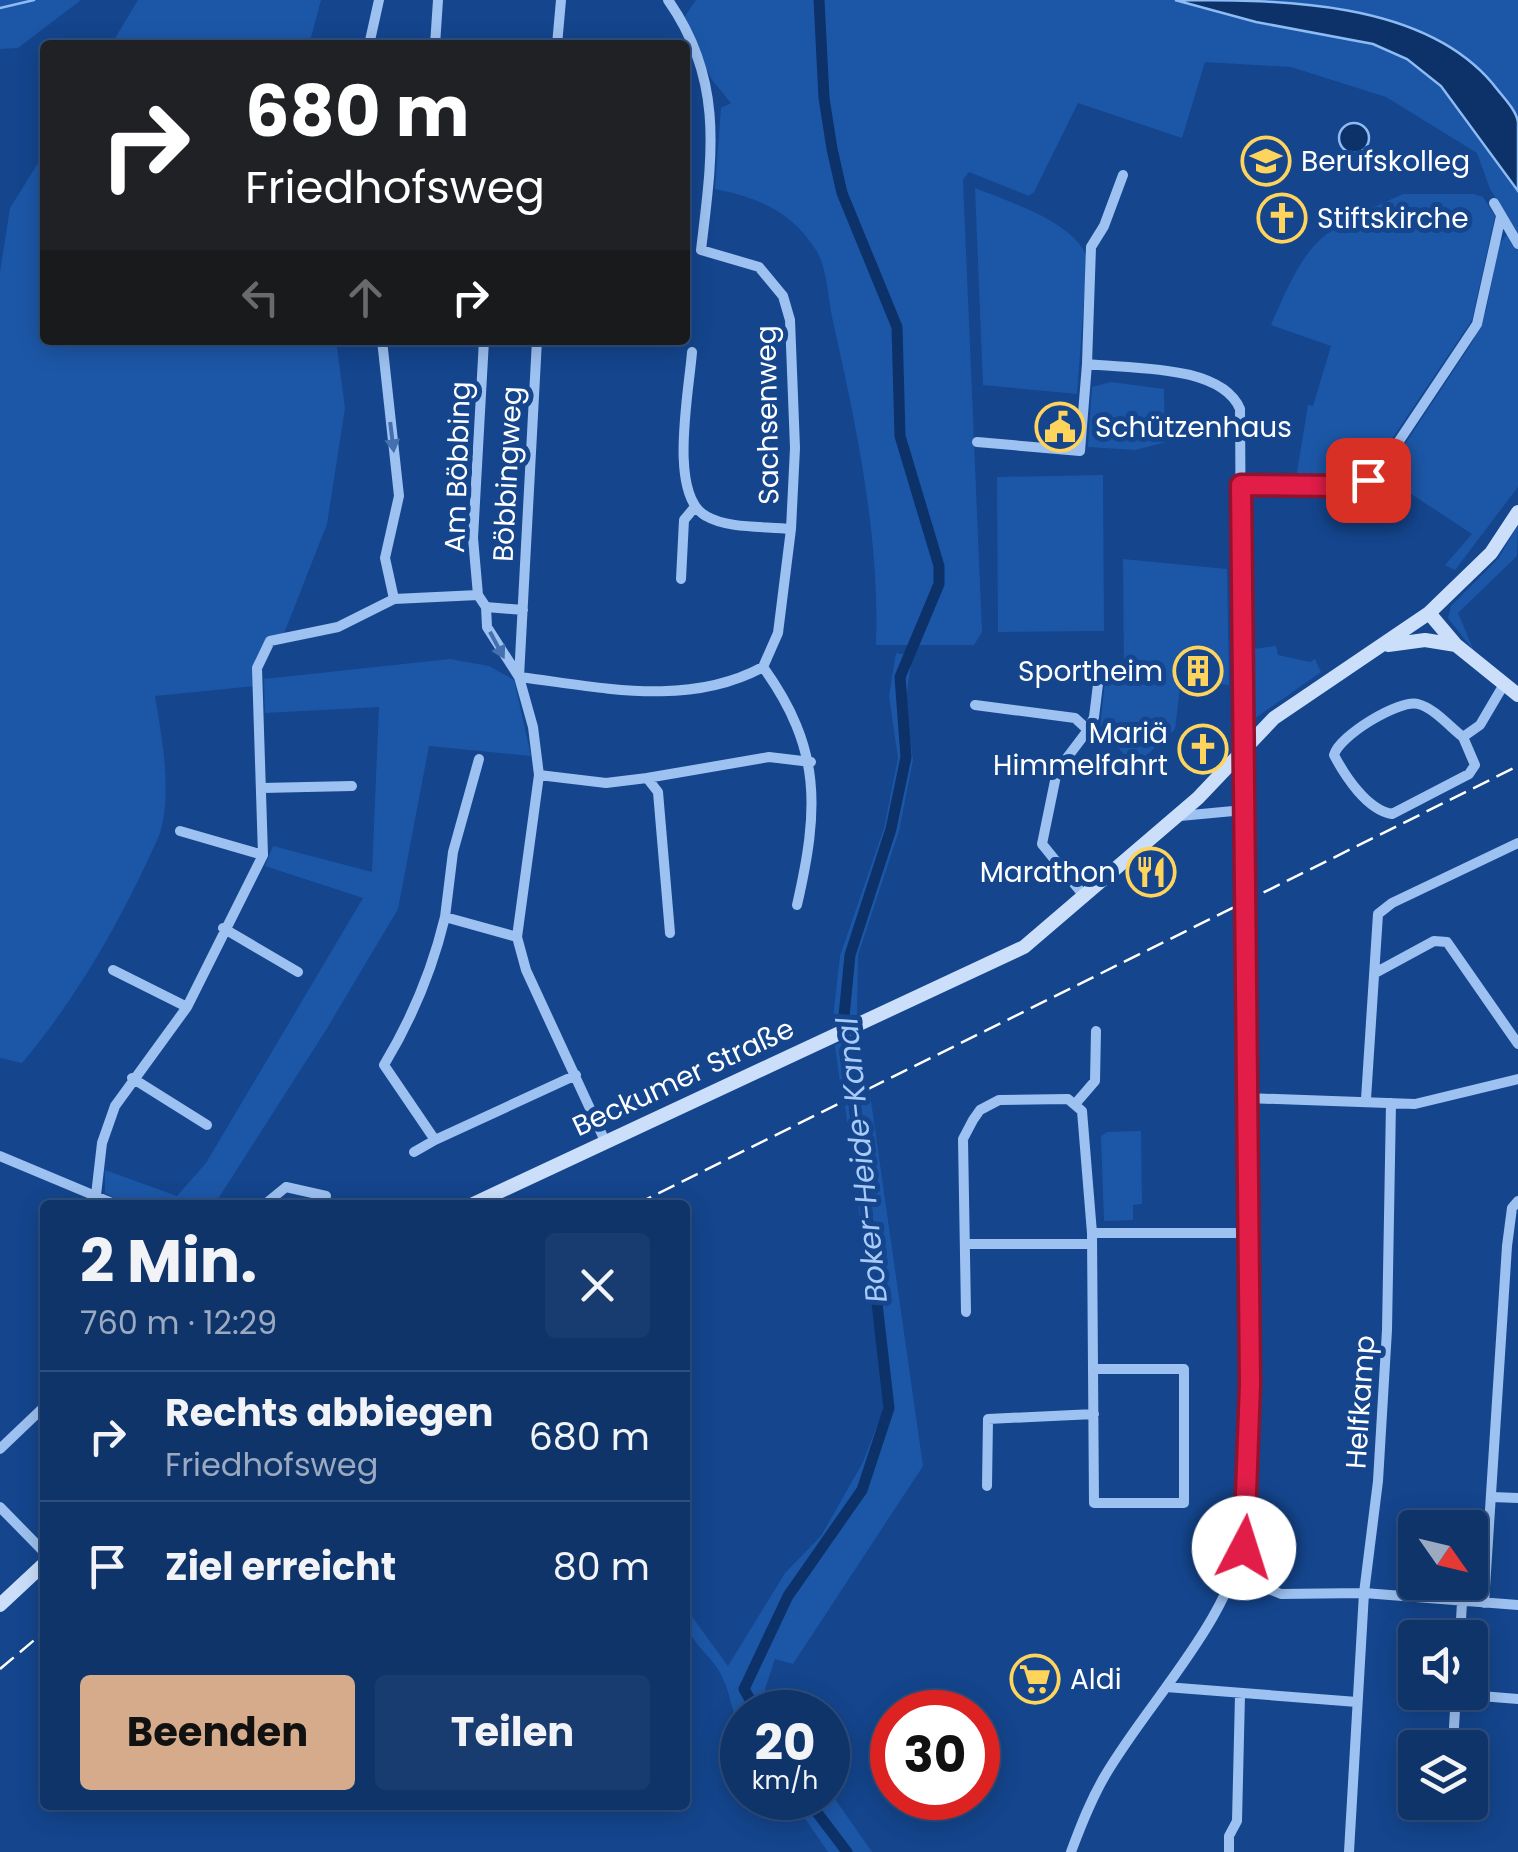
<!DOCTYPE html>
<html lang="de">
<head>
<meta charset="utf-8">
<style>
  body { margin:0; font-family:Poppins,sans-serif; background:#183c70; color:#f1f3f6; height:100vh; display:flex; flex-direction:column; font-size:38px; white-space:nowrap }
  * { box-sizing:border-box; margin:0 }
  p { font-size:32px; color:#9baac1 }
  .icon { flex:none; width:55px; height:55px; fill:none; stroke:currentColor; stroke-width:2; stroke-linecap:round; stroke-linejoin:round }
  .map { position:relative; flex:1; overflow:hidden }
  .sheet { position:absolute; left:40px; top:1200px; width:650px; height:610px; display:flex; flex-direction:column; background:#0f346a; border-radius:10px; box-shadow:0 5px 25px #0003,0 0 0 2px #2f4f7e }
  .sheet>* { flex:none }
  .hud { position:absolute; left:40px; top:40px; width:650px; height:305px; border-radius:10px; box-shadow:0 5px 25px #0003,0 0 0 2px #2f4f7e; background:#202124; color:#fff; overflow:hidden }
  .needle { width:65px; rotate:124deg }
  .tools { position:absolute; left:1398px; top:1510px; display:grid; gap:20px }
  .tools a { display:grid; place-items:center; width:90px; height:90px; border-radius:10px; background:#0f346a; box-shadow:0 5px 25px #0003,0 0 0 2px #2f4f7e; font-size:50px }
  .speed { position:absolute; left:720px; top:1690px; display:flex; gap:20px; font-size:50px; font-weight:700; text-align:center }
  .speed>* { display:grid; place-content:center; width:130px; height:130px; border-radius:50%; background:#0f346a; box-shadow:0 5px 25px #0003,0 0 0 2px #2f4f7e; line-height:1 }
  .speed small { font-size:25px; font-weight:400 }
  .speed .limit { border:15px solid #d22; background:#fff; color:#111 }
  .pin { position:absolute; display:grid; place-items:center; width:85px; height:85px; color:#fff; margin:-42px; border-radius:20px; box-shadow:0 5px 15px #0006 }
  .me { position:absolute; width:110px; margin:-55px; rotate:5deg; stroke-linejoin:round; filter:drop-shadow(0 0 8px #0008) }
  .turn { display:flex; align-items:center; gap:35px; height:210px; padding:0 40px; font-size:45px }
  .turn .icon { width:130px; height:130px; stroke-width:2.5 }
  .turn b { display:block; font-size:70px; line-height:85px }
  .lanes { display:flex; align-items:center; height:95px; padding:0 40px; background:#0003; justify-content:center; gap:50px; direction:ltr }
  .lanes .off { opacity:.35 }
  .round { display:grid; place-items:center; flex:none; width:105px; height:105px; border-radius:10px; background:#183c70 }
  .summary { display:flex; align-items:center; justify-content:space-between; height:170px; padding:0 40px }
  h1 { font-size:60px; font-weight:700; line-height:75px }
  .action { display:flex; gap:20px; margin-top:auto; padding:20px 40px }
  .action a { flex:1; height:115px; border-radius:10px; background:#d6ab8b; color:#111; font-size:40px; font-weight:700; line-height:115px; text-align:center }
  .action a+a { background:#183c70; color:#f1f3f6 }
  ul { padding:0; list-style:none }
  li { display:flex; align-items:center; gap:30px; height:130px; padding:0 40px; border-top:2px solid #2f4f7e }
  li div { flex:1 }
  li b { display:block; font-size:38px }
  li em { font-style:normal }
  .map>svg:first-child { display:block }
  .green { fill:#1c57a7 }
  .water { fill:#0c3269; stroke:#8fbbf4; stroke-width:2.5 }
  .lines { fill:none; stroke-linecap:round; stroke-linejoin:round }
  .stream { stroke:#8fbbf4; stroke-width:2.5 }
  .canal { stroke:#0c3269; stroke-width:11 }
  .street { stroke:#9dc1f0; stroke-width:10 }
  .secondary { stroke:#cbdffb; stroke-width:14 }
  .rail { stroke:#fff; stroke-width:2.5; stroke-dasharray:18 8; stroke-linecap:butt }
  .oneway { fill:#4470b0 }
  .route-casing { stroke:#92132f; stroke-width:25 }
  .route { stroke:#e11d48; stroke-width:18 }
  .labels { text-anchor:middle; stroke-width:10; stroke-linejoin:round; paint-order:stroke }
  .poi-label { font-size:28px; fill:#fff; stroke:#14458d; text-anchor:start }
  .street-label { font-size:28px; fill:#fff; stroke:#14458d }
  .water-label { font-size:30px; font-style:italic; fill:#a9cbf8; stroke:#14458d }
</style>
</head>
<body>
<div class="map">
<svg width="1518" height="1852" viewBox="0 0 1518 1852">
  <rect width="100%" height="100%" fill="#14458d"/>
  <path class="green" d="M 0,0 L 81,0 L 18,48 L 0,49 Z
    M 138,0 L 321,0 L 309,45 L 111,45 Z
    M 696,0 L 1175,0 L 1256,22 L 1373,44 L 1407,59 L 1441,86 L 1518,191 L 1518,487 L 1455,570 L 1445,565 L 1472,534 L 1384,476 L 1473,341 L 1486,310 L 1500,243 L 1513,227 L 1490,189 L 1477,153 L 1386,97 L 1291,67 L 1205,62 L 1182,138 L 1078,103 L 1034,192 L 1029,196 L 969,172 L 963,180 L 982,632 L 974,645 L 876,645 C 880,536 856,424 832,317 C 828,298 827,267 816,250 C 791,211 759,198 715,189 L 721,108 L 731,103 L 712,80 L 683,19 Z
    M 1227,0 L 1518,0 L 1518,119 L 1476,111 L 1391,47 Z
    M 45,152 L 45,340 L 336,340 L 345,408 L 327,524 L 283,636 L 263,650 L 255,686 L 155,696 C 162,739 173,794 159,836 C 122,918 80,994 22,1063 L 0,1058 L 0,272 L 10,208 Z
    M 975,188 C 1007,201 1078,223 1087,259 L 1077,394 L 983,385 Z
    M 1403,194 L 1474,194 L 1483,197 L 1495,216 L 1472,320 L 1369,473 L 1355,479 L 1296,478 L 1308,405 L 1313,406 L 1331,346 L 1271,325 C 1309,237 1316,233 1403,194 Z
    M 1111,382 L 1164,389 L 1165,442 L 1136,450 L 1088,447 L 1092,387 Z
    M 1103,475 L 1104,631 L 998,632 L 997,477 Z
    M 1518,525 L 1517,556 L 1458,613 L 1474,651 L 1448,618 L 1451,606 L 1498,559 Z
    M 1123,559 L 1227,569 L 1229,685 L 1181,680 L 1175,729 L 1135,766 L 1100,728 L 1106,672 L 1124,673 Z
    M 1276,646 L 1278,655 L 1310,662 L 1315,659 L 1321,672 L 1254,719 L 1247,708 L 1255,705 L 1255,664 L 1247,664 L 1247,650 Z
    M 896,653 L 912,656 L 905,706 L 913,760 L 899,831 L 858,955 L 857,1015 L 832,1027 L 840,956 L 884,828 L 898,758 L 889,696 Z
    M 450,659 L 489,666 L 514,680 L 531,756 L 429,746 L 398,909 L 326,1030 L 214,1205 L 128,1205 L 105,1193 L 105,1170 L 177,1196 L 206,1163 L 363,898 L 265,866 L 273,846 L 372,872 L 379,707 L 265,713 L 264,679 Z
    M 861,1034 L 868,1085 L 842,1098 L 835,1045 Z
    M 870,1094 L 923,1466 L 793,1664 L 775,1659 L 765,1689 L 773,1712 L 742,1712 L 742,1733 C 732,1715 732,1700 724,1681 C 712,1650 685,1647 685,1607 L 728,1666 L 785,1573 L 821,1536 L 863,1462 L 885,1405 L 845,1106 Z
    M 1141,1131 L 1142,1204 L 1133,1205 L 1133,1220 L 1104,1221 L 1101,1136 L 1107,1132 Z
    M 828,1789 L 872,1852 L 828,1852 L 791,1798 L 828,1798 Z"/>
  <path class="water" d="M 1175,0 C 1281,0 1423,0 1493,84 C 1501,95 1516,109 1518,122 C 1518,143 1518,169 1518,191 L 1441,86 L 1407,59 L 1373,44 L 1256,22 Z
    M1339 138a15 15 0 1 1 30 0a15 15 0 1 1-30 0Z"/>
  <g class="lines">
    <path class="stream" d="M 0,8 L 34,0"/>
    <path class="canal" d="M 757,1712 L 744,1689 L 788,1596 L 862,1490 L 889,1408 L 844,1016 L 850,955 L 891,829 L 906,757 L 900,677 L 939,584 L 939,566 L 900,436 L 897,327 L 842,193 L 832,149 L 824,98 L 819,0
      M 806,1798 L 847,1852"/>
    <path class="street" d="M 369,45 L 379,0
      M 435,45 L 438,0
      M 557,45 L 561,0
      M 1494,203 L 1518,244
      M 382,340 L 399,496 L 385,558 L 394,599
      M 537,340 L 519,677 L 533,727 L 539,775 L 517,937 L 526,970 L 605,1141
      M 692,352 C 689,392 668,495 706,516 C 728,529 765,526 791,529
      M 1087,364 L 1091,247 L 1104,226 L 1123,175
      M 977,442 L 1080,451 L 1087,364 C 1131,369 1221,364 1240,409 L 1247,1526 C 1232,1620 1153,1695 1106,1774 C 1091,1799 1081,1825 1071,1852
      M 1241,485 L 1357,485 L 1379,471 L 1477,324 L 1501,216
      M 681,579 L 684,520 L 694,508
      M 478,595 L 473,538 L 484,340
      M 486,607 L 487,627 L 519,677
      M 486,607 L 523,610
      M 763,667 C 822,749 819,809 797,905
      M 519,677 C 601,687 687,708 763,667 L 778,633 L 791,529 L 795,448 L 790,320 L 783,296 L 759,267 L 701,250 C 712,157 725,81 668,0
      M 975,705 L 1075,718 L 1088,730 L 1057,771 L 1042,844 L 1085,897
      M 1088,730 L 1094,717 L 1099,676
      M 1463,737 C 1450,727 1434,708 1418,704 C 1399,699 1339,736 1334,755 C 1345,776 1367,810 1392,814 L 1469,774 L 1475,765 L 1463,737 L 1480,725 L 1503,686
      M 539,775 L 606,783 L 647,778 L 658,792 L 670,933
      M 647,778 L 769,757 L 811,762
      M 262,788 L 352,786
      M 1180,816 L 1244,810
      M 180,831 L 263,855
      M 445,917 L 453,852 L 479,759
      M 223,928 L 298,972
      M 517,937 L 445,917 C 432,971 413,1017 384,1065 L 435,1140 L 576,1075
      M 113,970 L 187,1007
      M 1375,973 L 1434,941 L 1447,942 L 1518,1044
      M 132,1078 L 207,1125
      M 1246,1098 L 1415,1104 L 1518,1079
      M 1366,1099 L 1378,914 L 1392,903 L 1518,843
      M 1076,1103 L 1095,1081 L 1096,1031
      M 414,1152 L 435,1140
      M 0,1156 L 117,1205
      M 96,1195 L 102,1143 L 115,1106 L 187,1007 L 263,855 L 257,668 L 270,641 L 338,627 L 394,599 L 478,595 L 486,607
      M 264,1205 L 286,1187 L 326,1196
      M 1092,1233 L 1094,1503 L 1184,1503 L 1184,1369 L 1094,1369
      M 966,1244 L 1092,1244
      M 966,1312 L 963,1139 L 973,1120 L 980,1110 L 999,1100 L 1068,1099 L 1082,1111 L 1092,1233 L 1248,1233
      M 0,1449 L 45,1406
      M 987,1486 L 988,1419 L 1094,1414
      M 1492,1497 L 1518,1498
      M 0,1507 L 45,1553
      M 1237,1566 L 1250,1581 L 1281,1594 L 1364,1593 L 1518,1605
      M 1484,1603 L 1507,1246 L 1512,1208 L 1518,1201
      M 1460,1638 L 1462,1602
      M 1166,1687 L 1357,1702
      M 1456,1694 L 1518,1699
      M 1453,1745 L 1456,1692
      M 1229,1852 L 1229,1836 L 1237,1821 L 1240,1695
      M 1349,1852 L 1364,1593 L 1378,1481 L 1387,1330 L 1391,1103"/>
    <path class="secondary" d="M 1429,613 L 1456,645 L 1518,695
      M 1388,645 L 1425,640 L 1456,645
      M 471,1205 L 1024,947 L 1198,798 L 1274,718 L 1429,613 L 1491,553 L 1518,512
      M 0,1605 L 45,1563"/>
    <path class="rail" d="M 635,1205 L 1518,766
      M 0,1669 L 45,1631"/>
  </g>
  <defs><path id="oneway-solid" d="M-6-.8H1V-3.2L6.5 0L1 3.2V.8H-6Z" transform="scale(2.5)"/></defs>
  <g class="oneway">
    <use href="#oneway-solid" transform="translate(392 437) rotate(83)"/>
    <use href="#oneway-solid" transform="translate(497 645) rotate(62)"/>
  </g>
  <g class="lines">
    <g class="route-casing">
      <path id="route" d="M 1244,1548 L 1250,1384 L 1241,485 L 1335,486 L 1368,480"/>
    </g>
    <use href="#route" class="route"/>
  </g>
  <defs>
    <g id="school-ring" transform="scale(2.5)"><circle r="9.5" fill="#14458d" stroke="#ffd45d" stroke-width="1.5"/><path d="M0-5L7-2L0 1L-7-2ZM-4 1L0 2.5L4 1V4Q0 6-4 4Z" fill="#ffd45d"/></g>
    <g id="church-ring" transform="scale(2.5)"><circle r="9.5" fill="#14458d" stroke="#ffd45d" stroke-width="1.5"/><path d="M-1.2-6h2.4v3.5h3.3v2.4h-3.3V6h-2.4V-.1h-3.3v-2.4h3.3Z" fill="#ffd45d"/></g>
    <g id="civic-ring" transform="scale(2.5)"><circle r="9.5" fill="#14458d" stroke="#ffd45d" stroke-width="1.5"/><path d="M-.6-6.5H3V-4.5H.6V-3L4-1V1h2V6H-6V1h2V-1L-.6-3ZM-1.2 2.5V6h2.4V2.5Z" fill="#ffd45d"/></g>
    <g id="building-ring" transform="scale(2.5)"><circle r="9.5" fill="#14458d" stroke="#ffd45d" stroke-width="1.5"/><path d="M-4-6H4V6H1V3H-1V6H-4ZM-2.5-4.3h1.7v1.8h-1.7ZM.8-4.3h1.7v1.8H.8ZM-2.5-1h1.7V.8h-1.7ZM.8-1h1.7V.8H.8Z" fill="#ffd45d"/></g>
    <g id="restaurant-ring" transform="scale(2.5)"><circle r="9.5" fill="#14458d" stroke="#ffd45d" stroke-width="1.5"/><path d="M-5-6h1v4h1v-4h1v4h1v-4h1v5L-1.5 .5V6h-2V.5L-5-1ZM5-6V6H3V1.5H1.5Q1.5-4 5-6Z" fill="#ffd45d"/></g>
    <g id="supermarket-ring" transform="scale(2.5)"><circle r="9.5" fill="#14458d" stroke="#ffd45d" stroke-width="1.5"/><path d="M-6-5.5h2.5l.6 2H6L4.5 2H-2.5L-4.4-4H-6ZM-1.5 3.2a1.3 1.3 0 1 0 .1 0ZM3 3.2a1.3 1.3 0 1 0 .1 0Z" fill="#ffd45d"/></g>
  </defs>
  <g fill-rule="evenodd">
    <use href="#school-ring" x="1266" y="161"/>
    <use href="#church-ring" x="1282" y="218"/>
    <use href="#civic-ring" x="1060" y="427"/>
    <use href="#building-ring" x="1198" y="671"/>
    <use href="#church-ring" x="1203" y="749"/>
    <use href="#restaurant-ring" x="1151" y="872"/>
    <use href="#supermarket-ring" x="1035" y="1679"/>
  </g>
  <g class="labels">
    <g class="poi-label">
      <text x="1301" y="171">Berufskolleg</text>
      <text x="1317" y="228">Stiftskirche</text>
      <text x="1095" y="437">Schützenhaus</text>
      <text x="1163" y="681" text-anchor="end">Sportheim</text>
      <text x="1168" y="743" text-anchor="end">Mariä<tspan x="1168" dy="32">Himmelfahrt</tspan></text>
      <text x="1116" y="882" text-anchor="end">Marathon</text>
      <text x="1070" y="1689">Aldi</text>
    </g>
    <g class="street-label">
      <text transform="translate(767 415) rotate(-91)" y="10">Sachsenweg</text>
      <text transform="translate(457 467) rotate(-88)" y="10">Am Böbbing</text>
      <text transform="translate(507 474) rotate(-87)" y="10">Böbbingweg</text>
      <text transform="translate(683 1077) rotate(-25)" y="10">Beckumer Straße</text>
      <text transform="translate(1360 1402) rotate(-86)" y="10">Helfkamp</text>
    </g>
    <g class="water-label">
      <text transform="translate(862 1160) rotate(-96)" y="10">Boker-Heide-Kanal</text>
    </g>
  </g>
</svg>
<div class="tools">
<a><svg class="needle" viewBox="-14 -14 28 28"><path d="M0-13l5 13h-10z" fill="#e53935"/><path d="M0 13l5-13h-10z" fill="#9baac1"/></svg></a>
<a><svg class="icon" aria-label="sound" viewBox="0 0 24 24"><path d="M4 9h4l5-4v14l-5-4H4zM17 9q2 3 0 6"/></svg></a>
<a><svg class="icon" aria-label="layers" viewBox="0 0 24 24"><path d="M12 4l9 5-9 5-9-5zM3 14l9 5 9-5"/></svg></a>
</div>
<div class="speed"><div>20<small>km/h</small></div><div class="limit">30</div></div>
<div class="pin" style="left:1368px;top:480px;background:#d93025"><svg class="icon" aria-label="arrive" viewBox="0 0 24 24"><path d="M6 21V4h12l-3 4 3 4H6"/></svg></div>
<svg class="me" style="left:1244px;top:1548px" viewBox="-20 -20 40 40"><circle r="19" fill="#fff"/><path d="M0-13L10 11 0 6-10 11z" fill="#e11d48"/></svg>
<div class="hud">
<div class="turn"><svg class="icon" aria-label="right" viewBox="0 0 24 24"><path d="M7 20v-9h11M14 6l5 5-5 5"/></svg><div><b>680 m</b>Friedhofsweg</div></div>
<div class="lanes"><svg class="icon off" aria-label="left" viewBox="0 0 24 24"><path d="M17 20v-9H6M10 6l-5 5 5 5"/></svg><svg class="icon off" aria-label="ahead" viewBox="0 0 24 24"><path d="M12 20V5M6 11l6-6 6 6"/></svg><svg class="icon" aria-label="right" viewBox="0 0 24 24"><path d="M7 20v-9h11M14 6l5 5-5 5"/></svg></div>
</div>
<section class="sheet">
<div class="summary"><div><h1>2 Min.</h1><p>760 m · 12:29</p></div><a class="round"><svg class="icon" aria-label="close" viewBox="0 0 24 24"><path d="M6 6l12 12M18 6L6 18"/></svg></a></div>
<ul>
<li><svg class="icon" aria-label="right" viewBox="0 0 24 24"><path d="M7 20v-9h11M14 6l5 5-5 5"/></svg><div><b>Rechts abbiegen</b><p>Friedhofsweg</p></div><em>680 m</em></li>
<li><svg class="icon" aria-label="arrive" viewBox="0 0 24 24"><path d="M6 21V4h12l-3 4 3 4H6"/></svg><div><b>Ziel erreicht</b></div><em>80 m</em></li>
</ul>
<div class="action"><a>Beenden</a><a>Teilen</a></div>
</section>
</div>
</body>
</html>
